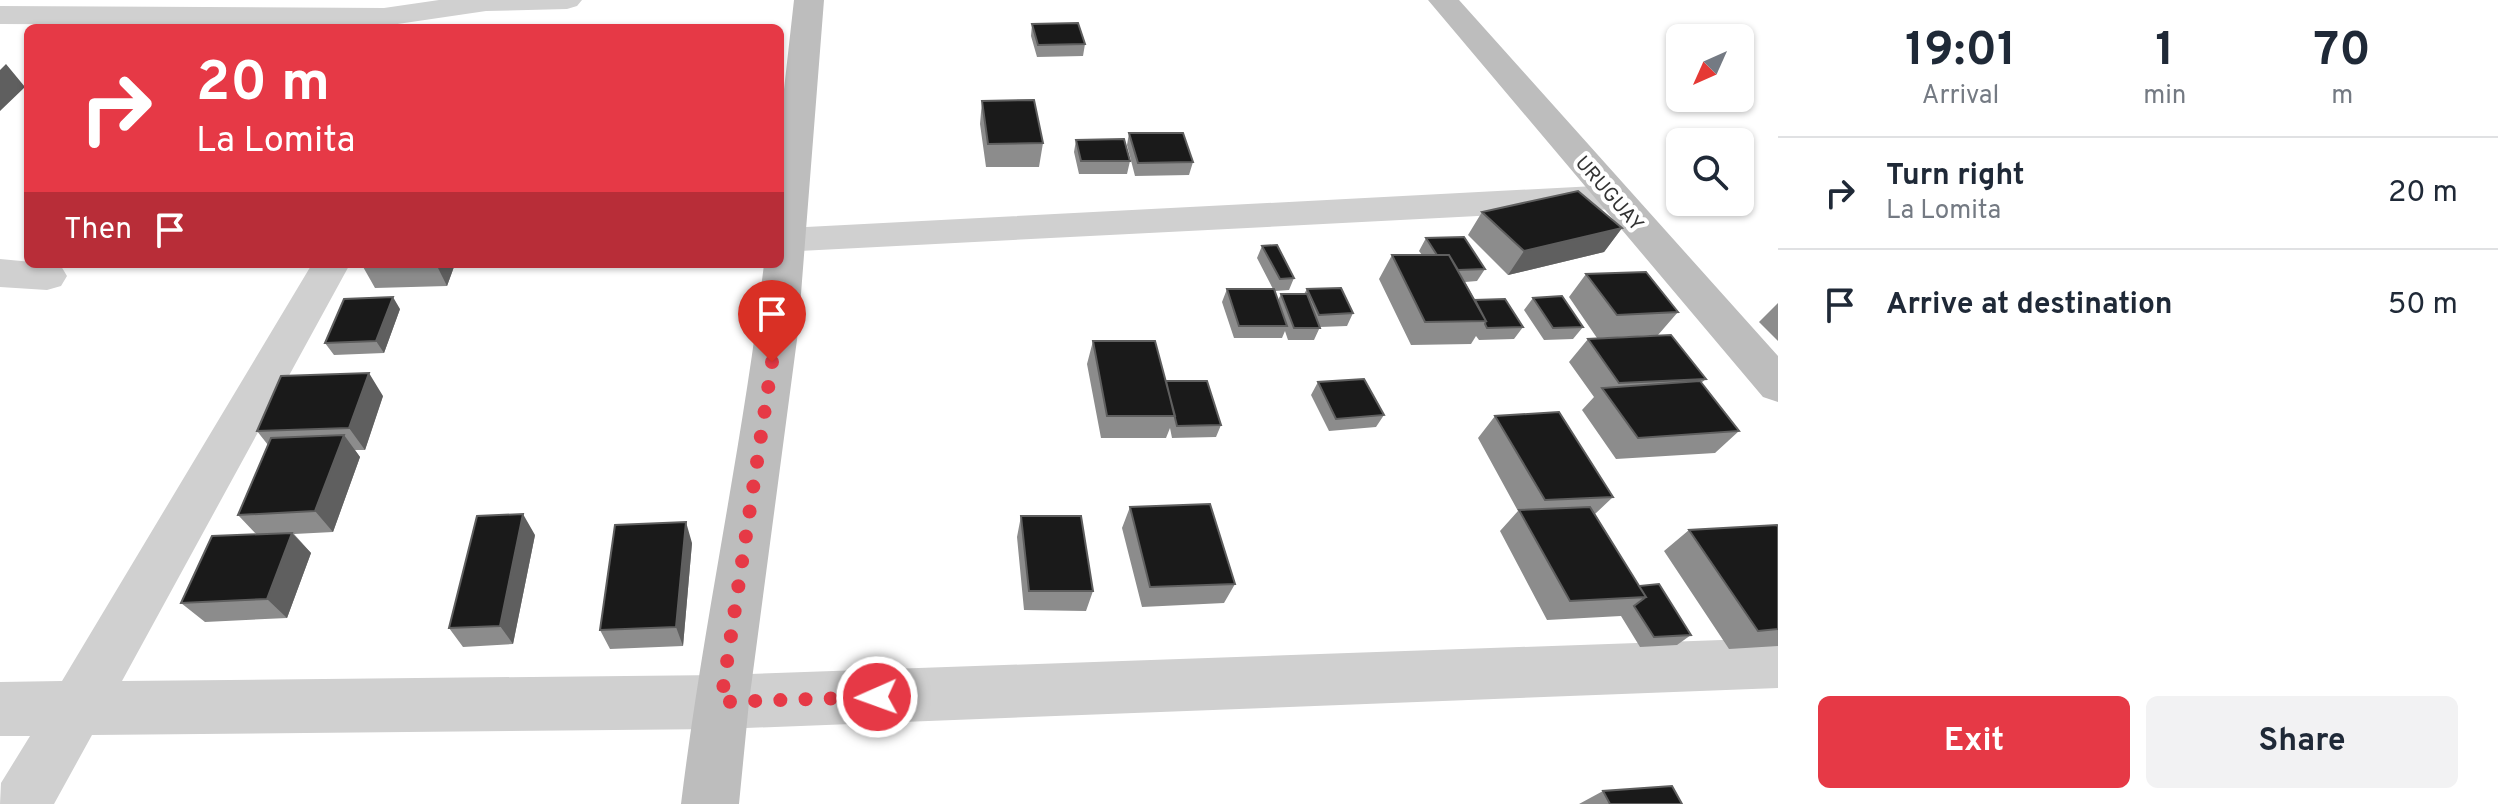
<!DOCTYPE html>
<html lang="en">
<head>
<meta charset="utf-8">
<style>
  body { margin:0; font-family:Overpass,sans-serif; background:#f2f2f3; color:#1f2937; height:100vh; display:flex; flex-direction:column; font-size:30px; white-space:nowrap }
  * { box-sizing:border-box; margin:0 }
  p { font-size:26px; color:#747a83 }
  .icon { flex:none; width:44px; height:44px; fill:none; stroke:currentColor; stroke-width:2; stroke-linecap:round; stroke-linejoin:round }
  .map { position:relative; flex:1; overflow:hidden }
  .sheet { display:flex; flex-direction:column; background:#fff; width:720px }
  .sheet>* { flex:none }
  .hud { position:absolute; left:24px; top:24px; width:760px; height:244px; border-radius:12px; box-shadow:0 2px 6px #0004; background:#e63946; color:#fff; overflow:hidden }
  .needle { width:52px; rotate:225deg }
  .tools { position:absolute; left:1666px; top:24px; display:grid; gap:16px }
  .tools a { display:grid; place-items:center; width:88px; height:88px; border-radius:12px; background:#fff; box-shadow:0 2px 6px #0004; font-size:40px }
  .pin { position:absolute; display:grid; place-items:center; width:68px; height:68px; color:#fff; margin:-82px -34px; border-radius:50% 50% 50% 0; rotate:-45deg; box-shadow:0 0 8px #0007 }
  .pin .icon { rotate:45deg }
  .me { position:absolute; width:88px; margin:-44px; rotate:268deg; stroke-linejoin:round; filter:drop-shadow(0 0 6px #0008) }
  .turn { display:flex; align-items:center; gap:28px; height:168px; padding:0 40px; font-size:36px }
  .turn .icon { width:104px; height:104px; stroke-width:2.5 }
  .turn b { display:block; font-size:56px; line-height:68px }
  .then { display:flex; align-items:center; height:76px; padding:0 40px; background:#0003; gap:16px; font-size:30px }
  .eta { display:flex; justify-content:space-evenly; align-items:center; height:136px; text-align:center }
  .eta b { font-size:48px; font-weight:700; line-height:56px }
  .button { display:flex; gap:16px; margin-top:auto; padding:16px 40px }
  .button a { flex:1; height:92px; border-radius:12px; background:#e63946; color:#fff; font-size:32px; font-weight:700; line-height:92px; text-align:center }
  .button a+a { background:#f2f2f3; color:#1f2937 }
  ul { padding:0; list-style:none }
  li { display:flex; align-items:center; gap:24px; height:112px; padding:0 40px; border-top:2px solid #e0e1e3 }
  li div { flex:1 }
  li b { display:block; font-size:30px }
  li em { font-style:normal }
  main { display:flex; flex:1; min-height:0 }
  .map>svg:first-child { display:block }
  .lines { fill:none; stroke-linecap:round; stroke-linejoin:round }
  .street { fill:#d0d0d0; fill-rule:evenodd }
  .secondary { fill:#bdbdbd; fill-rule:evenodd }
  .wall { fill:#8c8c8c }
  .shaded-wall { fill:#5f5f5f }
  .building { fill:#1a1a1a; stroke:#5f5f5f; stroke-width:2 }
  .route { stroke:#e63946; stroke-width:14; stroke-dasharray:0 25.2 }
  .labels { text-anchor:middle; stroke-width:8; stroke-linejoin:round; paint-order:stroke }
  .street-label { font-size:20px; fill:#333; stroke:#fff }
</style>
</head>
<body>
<main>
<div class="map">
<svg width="1778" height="804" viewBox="0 0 1778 804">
  <rect width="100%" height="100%" fill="#fff"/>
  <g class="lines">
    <path class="street" d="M 439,0 L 582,0 L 577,6 L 567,9 L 486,11 L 384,26 L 0,24 L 0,6 L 384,8 Z
      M 1614,185 L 1627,189 L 1632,197 L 1627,205 L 1614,209 L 780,252 L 780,230 L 787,228 Z
      M 0,259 L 53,264 L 61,266 L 67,276 L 61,286 L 47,290 L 0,287 Z
      M 312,264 L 350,264 L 122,681 L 721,675 L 1778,638 L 1778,688 L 721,729 L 92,735 L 54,804 L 0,804 L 1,783 L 30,736 L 0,736 L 0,682 L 62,681 Z"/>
    <path class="secondary" d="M 794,0 L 824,0 L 798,332 L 749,702 L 739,804 L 681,804 C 703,623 743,445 764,264 L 780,264 L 780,125 Z
      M 1428,0 L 1459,0 L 1778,356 L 1778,402 L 1763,397 Z"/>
  </g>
  <path class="wall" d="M 1032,24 L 1085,44 L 1083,56 L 1037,57 L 1031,36 Z
    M 982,101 L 1043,143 L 1039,167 L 986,167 L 980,124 Z
    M 1129,133 L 1193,162 L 1189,175 L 1135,176 L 1127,145 Z
    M 1076,140 L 1130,161 L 1127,174 L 1079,174 L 1074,152 Z
    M 1482,212 L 1622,228 L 1604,252 L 1508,275 L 1468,235 Z
    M 1426,238 L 1485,269 L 1477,281 L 1465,282 L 1475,300 L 1523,327 L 1514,339 L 1479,340 L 1476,336 L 1471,344 L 1411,345 L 1379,279 L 1392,255 L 1422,255 L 1419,251 Z
    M 1262,246 L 1294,278 L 1289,290 L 1275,291 L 1278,300 L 1281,294 L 1304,294 L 1307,289 L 1353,313 L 1347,326 L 1320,327 L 1314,340 L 1288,340 L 1285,331 L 1282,338 L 1234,338 L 1222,302 L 1227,289 L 1273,289 L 1257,258 Z
    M 362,264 L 455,264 L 447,286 L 375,288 L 362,265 Z
    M 1586,274 L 1678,312 L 1658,335 L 1597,338 L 1569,297 Z
    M 1533,298 L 1583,327 L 1573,339 L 1544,340 L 1524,310 Z
    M 1778,303 L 1778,341 L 1759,322 Z
    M 400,309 L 384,353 L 334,355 L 325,343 Z
    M 1588,339 L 1706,379 L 1701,383 L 1739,431 L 1715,453 L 1616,459 L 1582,410 L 1594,397 L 1569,362 Z
    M 1093,341 L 1166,381 L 1221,425 L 1216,437 L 1172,438 L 1170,428 L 1166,438 L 1101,438 L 1087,364 Z
    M 1318,382 L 1384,415 L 1376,427 L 1329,431 L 1311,395 Z
    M 383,396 L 365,450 L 355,450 L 360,457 L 333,532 L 294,534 L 311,553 L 287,618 L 205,622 L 181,603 L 256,534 L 238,515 L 268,445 L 257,431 Z
    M 1495,416 L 1613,497 L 1595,514 L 1639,586 L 1691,635 L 1677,645 L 1640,647 L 1621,616 L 1547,620 L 1500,531 L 1518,511 L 1478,438 Z
    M 1130,507 L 1235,584 L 1224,603 L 1142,607 L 1122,528 Z
    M 1021,516 L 1093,591 L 1086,611 L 1024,610 L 1017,537 Z
    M 1778,527 L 1778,646 L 1729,649 L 1664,551 L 1689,530 Z
    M 535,535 L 513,644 L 463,647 L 449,628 Z
    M 692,543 L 683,646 L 610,649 L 600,630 Z
    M 1603,791 L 1682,804 L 1579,804 Z"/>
  <path class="shaded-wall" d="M 6,64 L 25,87 L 0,111 L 0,70 Z
    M 1622,228 L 1604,252 L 1508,275 L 1524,251 Z
    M 436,264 L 455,264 L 447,286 Z
    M 393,297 L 400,309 L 384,353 L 376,341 Z
    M 369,373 L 383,396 L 365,450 L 349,428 Z
    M 344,435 L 360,457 L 333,532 L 315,511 Z
    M 523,514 L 535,535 L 513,644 L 500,626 Z
    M 686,522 L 692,543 L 683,646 L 676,627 Z
    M 292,533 L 311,553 L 287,618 L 267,599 Z"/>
  <path class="building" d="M 1078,23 L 1085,44 L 1038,45 L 1032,24 Z
    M 1034,100 L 1043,143 L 988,144 L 982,101 Z
    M 1129,133 L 1183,133 L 1193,162 L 1138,163 Z
    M 1124,139 L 1130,161 L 1081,161 L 1076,140 Z
    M 1578,191 L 1622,228 L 1524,251 L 1482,212 Z
    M 1464,237 L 1485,269 L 1458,270 L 1449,255 L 1437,255 L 1426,238 Z
    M 1277,245 L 1294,278 L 1280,279 L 1262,246 Z
    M 1392,255 L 1449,255 L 1486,321 L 1425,322 Z
    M 362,264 L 399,264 L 362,265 Z
    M 1646,272 L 1678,312 L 1617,315 L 1586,274 Z
    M 1341,288 L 1353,313 L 1319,315 L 1307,289 Z
    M 1227,289 L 1274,289 L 1287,326 L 1239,326 Z
    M 1281,294 L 1307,294 L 1320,328 L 1294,328 Z
    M 1562,296 L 1583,327 L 1553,328 L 1533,298 Z
    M 393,297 L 376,341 L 325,343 L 344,299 Z
    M 1505,299 L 1523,327 L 1487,328 L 1485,324 L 1486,321 L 1475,300 Z
    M 1671,335 L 1706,379 L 1619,383 L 1588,339 Z
    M 1093,341 L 1155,341 L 1175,416 L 1107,416 Z
    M 369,373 L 349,428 L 257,431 L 281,376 Z
    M 1364,379 L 1384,415 L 1336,419 L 1318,382 Z
    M 1166,381 L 1207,381 L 1221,425 L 1177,426 Z
    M 1700,381 L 1739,431 L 1638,438 L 1602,388 Z
    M 1559,412 L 1613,497 L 1545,500 L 1495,416 Z
    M 344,435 L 315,511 L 238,515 L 271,438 Z
    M 1210,504 L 1235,584 L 1150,587 L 1130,507 Z
    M 1590,507 L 1646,597 L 1570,601 L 1519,510 Z
    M 523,514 L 500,626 L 449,628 L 477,516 Z
    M 1021,516 L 1081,516 L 1093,591 L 1029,591 Z
    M 686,522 L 676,627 L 600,630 L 615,525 Z
    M 1777,525 L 1778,527 L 1778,629 L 1758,631 L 1689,530 Z
    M 292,533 L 267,599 L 181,603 L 212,536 Z
    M 1659,584 L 1691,635 L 1654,637 L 1634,606 L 1646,597 L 1639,586 Z
    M 1672,786 L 1682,804 L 1610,804 L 1603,791 Z"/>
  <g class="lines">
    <path class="route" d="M 772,362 L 721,702 L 877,697"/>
  </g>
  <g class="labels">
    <g class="street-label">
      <text transform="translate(1610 193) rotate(49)" y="7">URUGUAY</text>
    </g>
  </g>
</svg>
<div class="tools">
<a><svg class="needle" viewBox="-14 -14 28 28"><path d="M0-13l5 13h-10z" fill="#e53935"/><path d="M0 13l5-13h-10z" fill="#747a83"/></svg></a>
<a><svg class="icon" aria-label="search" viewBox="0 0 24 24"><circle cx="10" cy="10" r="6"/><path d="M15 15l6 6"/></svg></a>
</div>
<div class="pin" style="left:772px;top:362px;background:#d93025"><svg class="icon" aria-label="arrive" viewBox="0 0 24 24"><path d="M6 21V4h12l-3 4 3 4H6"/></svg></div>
<svg class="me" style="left:877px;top:697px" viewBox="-20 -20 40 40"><circle r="17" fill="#e63946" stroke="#fff" stroke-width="3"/><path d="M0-11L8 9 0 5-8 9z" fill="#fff"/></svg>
<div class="hud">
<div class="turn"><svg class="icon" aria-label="right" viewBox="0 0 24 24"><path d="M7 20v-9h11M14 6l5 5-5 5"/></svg><div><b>20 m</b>La Lomita</div></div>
<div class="then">Then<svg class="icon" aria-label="arrive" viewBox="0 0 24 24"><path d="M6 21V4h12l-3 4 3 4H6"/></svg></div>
</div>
</div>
<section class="sheet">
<div class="eta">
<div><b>19:01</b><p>Arrival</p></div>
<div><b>1</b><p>min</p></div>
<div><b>70</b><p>m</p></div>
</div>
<ul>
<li><svg class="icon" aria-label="right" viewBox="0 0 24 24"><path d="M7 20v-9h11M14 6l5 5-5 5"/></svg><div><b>Turn right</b><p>La Lomita</p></div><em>20 m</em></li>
<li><svg class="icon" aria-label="arrive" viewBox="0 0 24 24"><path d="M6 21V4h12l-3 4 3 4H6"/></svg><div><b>Arrive at destination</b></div><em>50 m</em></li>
</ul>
<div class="button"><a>Exit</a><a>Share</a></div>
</section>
</main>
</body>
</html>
